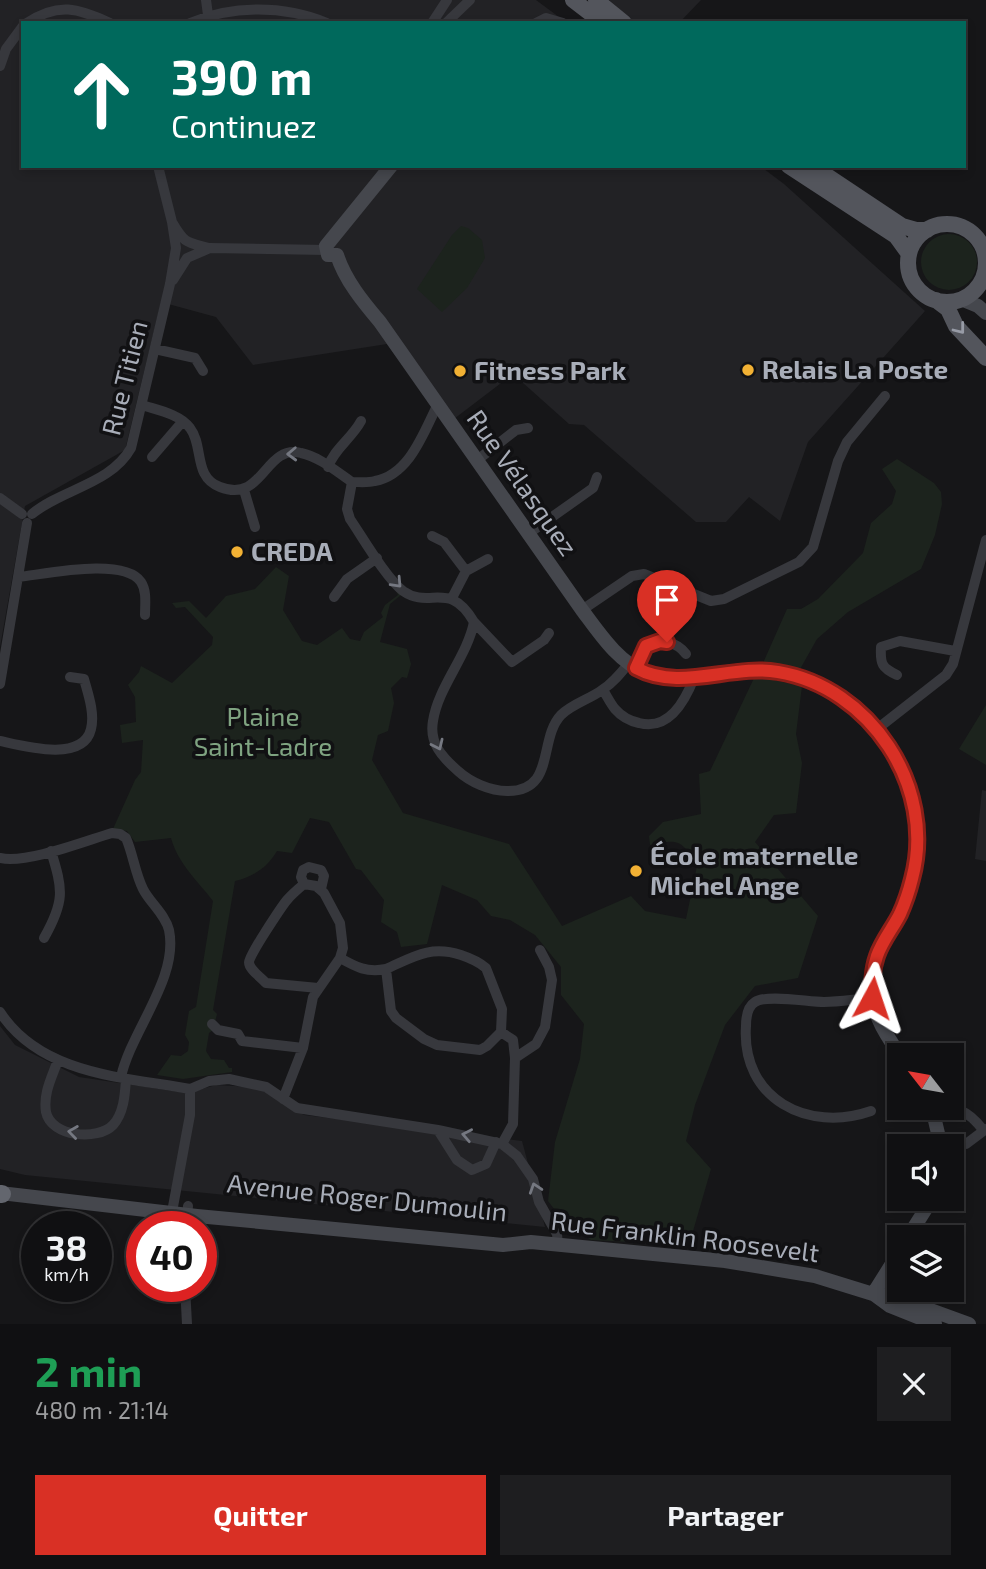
<!DOCTYPE html>
<html lang="fr">
<head>
<meta charset="utf-8">
<style>
  body { margin:0; font-family:"Exo 2",sans-serif; background:#1e1e20; color:#f1f3f6; height:100vh; display:flex; flex-direction:column; font-size:26px; white-space:nowrap }
  * { box-sizing:border-box; margin:0 }
  p { font-size:23px; color:#9c9d9f }
  .icon { flex:none; width:38px; height:38px; fill:none; stroke:currentColor; stroke-width:2; stroke-linecap:round; stroke-linejoin:round }
  .map { position:relative; height:1324px; overflow:hidden }
  .drawer { display:flex; flex-direction:column; background:#101012; flex:1 }
  .drawer>* { flex:none }
  .guide { position:absolute; left:21px; top:21px; width:945px; height:147px; border-radius:0px; box-shadow:0 4px 10px #0003,0 0 0 2px #303032; background:#00695c; color:#fff; overflow:hidden }
  .needle { width:46px; rotate:301deg }
  .controls { position:absolute; left:887px; top:1043px; display:grid; gap:14px }
  .controls a { display:grid; place-items:center; width:77px; height:77px; border-radius:0px; background:#101012; box-shadow:0 4px 10px #0003,0 0 0 2px #303032; font-size:35px }
  .speed { position:absolute; left:21px; top:1211px; display:flex; gap:14px; font-size:35px; font-weight:700; text-align:center }
  .speed>* { display:grid; place-content:center; width:91px; height:91px; border-radius:50%; background:#101012; box-shadow:0 4px 10px #0003,0 0 0 2px #303032; line-height:1 }
  .speed small { font-size:18px; font-weight:400 }
  .speed .limit { border:10px solid #d22; background:#fff; color:#111 }
  .pin { position:absolute; display:grid; place-items:center; width:60px; height:60px; color:#fff; margin:-72px -30px; border-radius:50% 50% 50% 0; rotate:-45deg; box-shadow:0 0 7px #0007 }
  .pin .icon { rotate:45deg }
  .me { position:absolute; width:77px; margin:-38px; rotate:5deg; stroke-linejoin:round; filter:drop-shadow(0 0 5px #0008) }
  .turn { display:flex; align-items:center; gap:24px; height:147px; padding:0 35px; font-size:32px }
  .turn .icon { width:91px; height:91px; stroke-width:2.5 }
  .turn b { display:block; font-size:49px; line-height:60px }
  .round { display:grid; place-items:center; flex:none; width:74px; height:74px; border-radius:0px; background:#1e1e20 }
  .head { display:flex; align-items:center; justify-content:space-between; height:119px; padding:0 35px }
  h1 { font-size:42px; font-weight:700; line-height:52px; color:#1e9e55 }
  .primary-button { display:flex; gap:14px; margin-top:auto; padding:14px 35px }
  .primary-button a { flex:1; height:80px; border-radius:0px; background:#d93025; color:#fff; font-size:28px; font-weight:700; line-height:80px; text-align:center }
  .primary-button a+a { background:#1e1e20; color:#f1f3f6 }
  .map>svg:first-child { display:block }
  .built { fill:#222225 }
  .green { fill:#1c231d }
  .lines { fill:none; stroke-linecap:round; stroke-linejoin:round }
  .street { stroke:#37383d; stroke-width:10 }
  .secondary { stroke:#45474d; stroke-width:14 }
  .primary { stroke:#53555c; stroke-width:16 }
  .highway { stroke:#63666e; stroke-width:18 }
  .oneway { stroke:#979ba6 }
  .oneway2 { stroke:#757881 }
  .route-casing { stroke:#8d1f18; stroke-width:18 }
  .route { stroke:#d93025; stroke-width:12 }
  .poi-dot { fill:#f2b134; stroke:#111113; stroke-width:2.5 }
  .labels { text-anchor:middle; stroke-width:7; stroke-linejoin:round; paint-order:stroke }
  .poi-label { font-size:26px; font-weight:bold; fill:#a8adb8; stroke:#111113; text-anchor:start }
  .street-label { font-size:26px; fill:#a8adb8; stroke:#111113 }
  .park-label { font-size:26px; fill:#7fa381; stroke:#111113 }
</style>
</head>
<body>
<div class="map">
<svg width="986" height="1324" viewBox="0 0 986 1324">
  <rect width="100%" height="100%" fill="#161618"/>
  <path class="built" d="M 0,0 L 536,0 L 567,23 L 23,23 L 23,166 L 760,166 L 784,184 L 925,311 L 808,442 L 780,521 L 749,497 L 726,522 L 696,522 L 584,425 L 569,424 L 513,374 L 446,425 L 387,344 L 253,365 L 216,317 L 161,302 L 125,450 L 25,506 L 0,647 Z
    M 609,0 L 701,0 L 679,23 L 634,23 Z
    M 982,790 L 986,791 L 986,861 L 975,859 Z
    M 0,1026 L 15,1045 L 79,1077 L 187,1093 L 216,1085 L 253,1087 L 274,1095 L 304,1115 L 522,1141 L 545,1227 L 25,1175 L 0,1169 Z"/>
  <path class="green" d="M 461,226 L 468,228 L 482,240 L 485,258 L 467,288 L 442,312 L 417,289 L 452,235 Z
    M921 262a28 28 0 1 1 56 0a28 28 0 1 1-56 0Z
    M 897,459 L 934,483 L 941,492 L 942,504 L 935,535 L 921,569 L 848,612 L 817,639 L 799,671 L 763,663 L 787,609 L 801,609 L 818,599 L 863,553 L 871,523 L 892,504 L 896,491 L 882,469 Z
    M 276,567 L 289,576 L 283,610 L 302,641 L 317,645 L 342,628 L 350,639 L 360,641 L 364,632 L 383,617 L 381,613 L 385,605 L 398,595 L 396,591 L 401,595 L 390,604 L 380,642 L 407,649 L 411,664 L 407,678 L 402,677 L 391,688 L 394,703 L 388,731 L 378,735 L 372,760 L 403,813 L 509,844 L 562,926 L 631,896 L 645,911 L 686,919 L 697,866 C 682,841 680,838 650,845 L 649,836 L 663,822 L 701,814 L 699,774 L 710,771 L 755,676 L 802,686 L 796,734 L 802,763 L 796,813 L 774,815 L 755,842 L 818,916 L 798,978 L 755,986 L 725,1025 L 695,1105 L 686,1141 L 711,1169 L 689,1245 L 591,1240 L 564,1222 L 548,1201 L 555,1142 L 580,1059 L 584,1024 L 561,995 L 561,967 L 535,935 L 510,920 L 491,916 L 477,900 L 442,885 L 427,944 L 401,947 L 397,932 L 381,922 L 384,900 L 361,870 L 356,869 L 329,822 L 310,818 L 292,853 L 277,851 C 267,868 254,876 235,881 L 213,1010 L 217,1014 L 213,1030 L 209,1033 L 206,1051 L 211,1059 L 224,1060 L 229,1068 L 232,1068 L 232,1072 L 183,1079 L 157,1075 L 171,1055 L 181,1056 L 188,1051 L 189,1042 L 185,1035 L 189,1011 L 196,1007 L 213,901 C 198,881 178,864 171,838 L 135,842 L 127,831 L 113,829 L 135,780 L 141,772 L 143,740 L 122,743 L 120,725 L 136,722 L 135,697 L 128,685 L 139,672 L 141,666 L 172,683 L 212,645 L 213,637 L 185,607 L 176,608 L 172,603 L 189,601 L 206,618 L 226,596 L 255,589 Z
    M 986,705 L 986,765 L 959,749 Z"/>
  <g class="lines">
    <path class="street" d="M 206,0 L 208,15
      M 27,23 C 58,2 78,8 110,23
      M 190,23 C 232,5 284,5 327,23
      M 432,23 L 447,0
      M 446,23 L 470,0
      M 536,23 L 546,18 L 563,23
      M 0,66 L 6,49 L 23,26
      M 158,166 L 172,222 C 185,244 186,242 209,248
      M 173,280 L 187,258 L 210,248 L 326,250
      M 155,349 L 195,358 L 203,371
      M 142,405 C 157,410 180,414 190,428 C 204,446 193,477 220,487 C 264,504 264,444 301,453 C 320,457 337,472 352,482
      M 152,457 L 183,421
      M 476,461 L 516,430 L 528,428
      M 328,467 C 334,449 352,438 361,421
      M 352,482 L 347,509 L 350,519 C 363,538 386,578 403,591 C 430,610 449,579 474,622 C 467,657 438,687 433,721 C 429,743 442,757 458,771 C 470,782 490,791 507,791 C 556,792 538,739 561,715 C 572,704 590,699 602,690 C 613,683 621,673 629,663
      M 352,482 C 360,482 368,483 375,481 C 409,475 423,434 437,406
      M 244,490 L 255,527
      M 0,498 L 22,514
      M 32,514 C 62,489 111,484 131,448 L 170,284 L 176,248 L 172,222
      M 528,534 L 593,488 L 597,477
      M 432,536 L 444,542 L 466,571 L 452,598
      M 466,571 L 488,559
      M 19,577 C 46,574 124,557 141,582 C 147,591 145,604 145,615
      M 334,597 L 347,579 L 377,558
      M 582,610 L 632,576 L 644,574 L 711,601 L 724,599 L 799,562 L 813,547 L 838,461 L 847,442 L 885,396
      M 474,622 L 512,662 L 544,640 L 549,633
      M 636,668 C 639,661 641,652 646,647 C 657,635 678,643 686,654
      M 897,675 C 882,668 880,664 881,647 L 900,641 L 955,651
      M 0,684 L 27,523
      M 603,690 C 607,696 610,703 615,709 C 621,716 630,721 639,723 C 669,731 685,701 694,678
      M 877,729 L 946,675 L 953,664 L 986,540
      M 0,741 C 23,746 83,763 91,729 C 95,713 88,694 84,679 L 70,677
      M 0,858 C 27,864 85,841 112,833 L 120,834 L 126,838 C 133,854 135,873 143,889 C 150,903 165,914 169,930 C 179,978 131,1031 121,1077
      M 304,884 L 301,877 L 303,870 L 309,867 L 321,870 L 324,876 L 321,889
      M 44,938 C 65,901 63,890 51,851
      M 340,958 C 356,967 367,973 386,969 L 391,1011 L 396,1018 L 424,1039 L 437,1045 L 480,1050 L 487,1046 L 501,1032
      M 386,969 C 413,957 430,945 461,955 C 470,958 478,961 486,968 L 502,1009 L 501,1032 L 513,1040 L 515,1058 L 513,1124 L 502,1144
      M 0,1012 C 41,1075 124,1077 190,1089
      M 212,1024 L 218,1030 L 238,1034 L 242,1041 L 303,1048
      M 515,1058 L 536,1044 L 545,1027 L 552,980 L 549,967 L 540,950
      M 58,1060 C 52,1077 43,1093 46,1112 C 51,1137 98,1141 113,1125 C 124,1113 125,1094 126,1079
      M 190,1089 L 209,1081 L 229,1079 L 266,1087 L 297,1108 L 438,1130 L 502,1144 L 517,1156 L 533,1179 L 539,1202 L 557,1234 L 558,1245
      M 283,1099 L 303,1048 L 313,997 L 340,958 L 343,948 L 340,923 L 324,893 L 316,886 L 304,884 C 298,889 292,894 287,900 C 282,906 248,957 249,962 C 249,970 261,977 266,983 L 318,988
      M 933,1109 C 960,1108 967,1109 984,1131
      M 871,1111 C 808,1133 741,1099 746,1026 C 746,1018 747,1007 755,1002 C 767,994 808,1002 824,1002 C 840,1002 856,999 872,998
      M 438,1130 L 457,1160 L 472,1170 L 486,1164 L 496,1142
      M 941,1144 L 966,1144 L 986,1129
      M 172,1212 L 190,1115 L 190,1089
      M 186,1227 L 188,1206
      M 185,1286 L 187,1324"/>
    <path class="secondary" d="M 982,246 L 986,248
      M 337,255 C 345,280 363,302 380,322 L 582,610 C 600,634 618,662 646,673 C 679,685 713,671 746,670 C 794,667 848,691 877,729 C 918,781 929,854 899,914 C 889,935 874,954 872,977 C 869,1009 883,1031 900,1055
      M 337,255 L 328,255 L 326,246 L 391,166
      M 961,299 L 978,306 L 986,313
      M 932,1108 L 941,1146
      M 0,1193 L 197,1216 L 503,1245 L 531,1242 L 725,1261 L 815,1276 L 873,1294 L 895,1297 L 969,1324
      M 908,1237 L 932,1199
      M 873,1294 L 900,1251
      M 875,1295 L 890,1306 L 935,1324"/>
    <path class="primary" d="M 573,0 L 603,23
      M 596,0 L 624,23
      M 789,166 L 896,236 L 909,254
      M 812,166 L 902,226 L 916,230 L 927,230
      M908 263a39 39 0 1 1 78 0a39 39 0 1 1-78 0Z
      M 936,300 L 948,309 L 956,326 L 986,358"/>
    <path class="highway" d="M 0,1194 L 2,1194"/>
  </g>
  <defs><path id="oneway-chevron" d="M-2-3.5L2.5 0L-2 3.5" fill="none" stroke-width="1.6" stroke-linecap="round" stroke-linejoin="round" transform="scale(1.75)"/></defs>
  <use class="oneway" href="#oneway-chevron" transform="translate(960 329) rotate(52)"/>
  <g class="oneway2">
    <use href="#oneway-chevron" transform="translate(292 454) rotate(178)"/>
    <use href="#oneway-chevron" transform="translate(397 583) rotate(47)"/>
    <use href="#oneway-chevron" transform="translate(438 745) rotate(65)"/>
    <use href="#oneway-chevron" transform="translate(73 1132) rotate(-172)"/>
    <use href="#oneway-chevron" transform="translate(467 1135) rotate(-169)"/>
    <use href="#oneway-chevron" transform="translate(535 1188) rotate(-108)"/>
  </g>
  <g class="lines">
    <g class="route-casing">
      <path id="route" d="M 667,642 L 660,641 L 646,646 L 636,668 C 680,692 731,664 778,672 C 870,687 937,787 912,879 C 909,891 905,903 900,914 C 893,928 882,941 877,956 C 872,970 872,984 872,998"/>
    </g>
    <use href="#route" class="route"/>
  </g>
  <g class="poi-dot">
    <circle cx="748" cy="370" r="7"/>
    <circle cx="460" cy="371" r="7"/>
    <circle cx="237" cy="552" r="7"/>
    <circle cx="636" cy="871" r="7"/>
  </g>
  <g class="labels">
    <g class="poi-label">
      <text x="762" y="379">Relais La Poste</text>
      <text x="474" y="380">Fitness Park</text>
      <text x="251" y="561">CREDA</text>
      <text x="650" y="865">École maternelle<tspan x="650" dy="30">Michel Ange</tspan></text>
    </g>
    <g class="street-label">
      <text transform="translate(125 378) rotate(-76)" y="9">Rue Titien</text>
      <text transform="translate(522 483) rotate(55)" y="9">Rue Vélasquez</text>
      <text transform="translate(367 1198) rotate(6)" y="9">Avenue Roger Dumoulin</text>
      <text transform="translate(685 1237) rotate(7)" y="9">Rue Franklin Roosevelt</text>
    </g>
    <g class="park-label">
      <text x="263" y="726">Plaine<tspan x="263" dy="30">Saint-Ladre</tspan></text>
    </g>
  </g>
</svg>
<div class="controls">
<a><svg class="needle" viewBox="-14 -14 28 28"><path d="M0-13l5 13h-10z" fill="#e53935"/><path d="M0 13l5-13h-10z" fill="#9c9d9f"/></svg></a>
<a><svg class="icon" aria-label="sound" viewBox="0 0 24 24"><path d="M4 9h4l5-4v14l-5-4H4zM17 9q2 3 0 6"/></svg></a>
<a><svg class="icon" aria-label="layers" viewBox="0 0 24 24"><path d="M12 4l9 5-9 5-9-5zM3 14l9 5 9-5"/></svg></a>
</div>
<div class="speed"><div>38<small>km/h</small></div><div class="limit">40</div></div>
<div class="pin" style="left:667px;top:642px;background:#d93025"><svg class="icon" aria-label="arrive" viewBox="0 0 24 24"><path d="M6 21V4h12l-3 4 3 4H6"/></svg></div>
<svg class="me" style="left:872px;top:998px" viewBox="-20 -20 40 40"><path d="M0-17L14 15 0 8-14 15z" fill="#d93025" stroke="#fff" stroke-width="4"/></svg>
<div class="guide">
<div class="turn"><svg class="icon" aria-label="ahead" viewBox="0 0 24 24"><path d="M12 20V5M6 11l6-6 6 6"/></svg><div><b>390 m</b>Continuez</div></div>
</div>
</div>
<section class="drawer">
<div class="head"><div><h1>2 min</h1><p>480 m · 21:14</p></div><a class="round"><svg class="icon" aria-label="close" viewBox="0 0 24 24"><path d="M6 6l12 12M18 6L6 18"/></svg></a></div>
<div class="primary-button"><a>Quitter</a><a>Partager</a></div>
</section>
</body>
</html>
